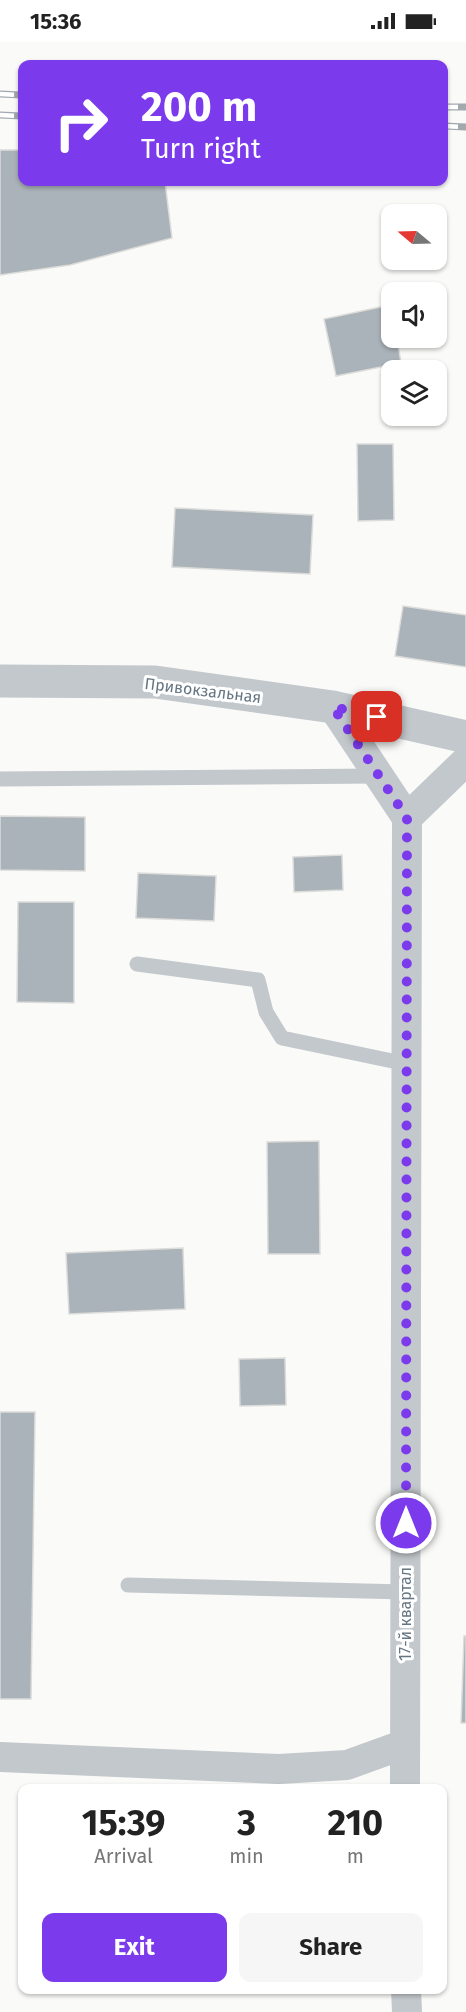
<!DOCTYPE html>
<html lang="en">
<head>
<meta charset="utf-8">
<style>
  body { margin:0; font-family:"Fira Sans",sans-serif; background:#f6f6f6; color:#222; height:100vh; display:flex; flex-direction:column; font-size:22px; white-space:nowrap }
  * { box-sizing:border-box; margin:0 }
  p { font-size:20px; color:#767676 }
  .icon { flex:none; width:33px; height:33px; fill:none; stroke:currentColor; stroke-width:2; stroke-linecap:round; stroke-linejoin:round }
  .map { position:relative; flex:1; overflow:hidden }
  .side { position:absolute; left:18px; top:1742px; width:429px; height:210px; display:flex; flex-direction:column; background:#fff; border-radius:12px; box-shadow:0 2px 4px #0004 }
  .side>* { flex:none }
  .hud { position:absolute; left:18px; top:18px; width:430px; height:126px; border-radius:12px; box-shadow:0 2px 4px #0004; background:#7c3aed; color:#fff; overflow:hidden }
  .needle { width:39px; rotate:289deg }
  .fabs { position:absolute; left:381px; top:162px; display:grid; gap:12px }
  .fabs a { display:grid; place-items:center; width:66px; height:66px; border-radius:12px; background:#fff; box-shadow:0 2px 4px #0004; font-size:30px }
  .pin { position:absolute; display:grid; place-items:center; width:51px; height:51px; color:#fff; margin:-26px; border-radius:12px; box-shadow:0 3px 9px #0006 }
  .me { position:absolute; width:66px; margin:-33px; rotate:0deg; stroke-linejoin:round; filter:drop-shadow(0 0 4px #0008) }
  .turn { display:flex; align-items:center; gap:21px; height:126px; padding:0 24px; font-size:27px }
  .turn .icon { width:78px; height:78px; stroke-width:2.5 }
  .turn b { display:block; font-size:42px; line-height:51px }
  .eta { display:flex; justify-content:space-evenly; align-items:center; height:102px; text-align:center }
  .eta b { font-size:36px; font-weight:700; line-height:42px }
  .button { display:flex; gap:12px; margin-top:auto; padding:12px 24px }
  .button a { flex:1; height:69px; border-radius:12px; background:#7c3aed; color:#fff; font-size:24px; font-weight:700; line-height:69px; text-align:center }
  .button a+a { background:#f6f6f6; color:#222 }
  .status { display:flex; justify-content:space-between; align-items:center; height:42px; padding:0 30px; background:#fff; direction:ltr }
  .status svg { height:16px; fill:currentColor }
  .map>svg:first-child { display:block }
  .building { fill:#aab3b9; stroke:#dcdcda; stroke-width:1.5 }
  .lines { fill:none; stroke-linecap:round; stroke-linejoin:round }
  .service { stroke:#c3c8cc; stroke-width:15 }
  .minor { stroke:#c3c8cc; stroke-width:30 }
  .tertiary { stroke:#c3c8cc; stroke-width:33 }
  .rail-casing { stroke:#a2aab0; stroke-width:7 }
  .rail { stroke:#fff; stroke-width:4.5; stroke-dasharray:14; stroke-linecap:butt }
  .route { stroke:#7c3aed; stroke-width:10; stroke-dasharray:0 18 }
  .labels { text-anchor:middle; stroke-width:6; stroke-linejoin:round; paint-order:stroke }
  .street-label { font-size:16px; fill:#657683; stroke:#fff }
</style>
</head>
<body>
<div class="status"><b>15:36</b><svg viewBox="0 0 49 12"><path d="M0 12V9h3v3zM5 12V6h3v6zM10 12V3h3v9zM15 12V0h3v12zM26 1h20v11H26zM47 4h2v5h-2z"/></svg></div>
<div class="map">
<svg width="466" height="1970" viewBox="0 0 466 1970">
  <rect width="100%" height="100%" fill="#fafaf8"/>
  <path class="building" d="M 0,108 L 22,108 L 22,140 L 165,140 L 172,196 L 70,223 L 0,233 Z
    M 390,263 L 392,296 L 397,296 L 401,321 L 336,334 L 324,277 Z
    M 357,402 L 393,402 L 394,478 L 358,479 Z
    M 175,466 L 313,473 L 310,532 L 172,525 Z
    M 403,564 L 466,573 L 466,625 L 395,614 Z
    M 0,774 L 85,775 L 85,829 L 0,828 Z
    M 342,813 L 343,848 L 294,850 L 293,815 Z
    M 138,831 L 216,834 L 214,879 L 136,876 Z
    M 18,860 L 74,860 L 74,961 L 17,960 Z
    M 319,1099 L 320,1212 L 268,1212 L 267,1100 Z
    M 183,1206 L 185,1267 L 69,1272 L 66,1211 Z
    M 285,1316 L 286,1363 L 240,1364 L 239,1317 Z
    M 0,1370 L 35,1370 L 31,1657 L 0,1657 Z
    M 464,1594 L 466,1594 L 466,1681 L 461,1681 Z"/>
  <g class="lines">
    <path class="service" d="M 0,737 L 379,734
      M 137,922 L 258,938 L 266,970 L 282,996 L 407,1022
      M 128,1543 L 405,1550"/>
    <path class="minor" d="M 333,665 L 407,776 L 405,1746
      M 407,776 L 466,719
      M 0,1715 L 279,1727 L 347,1723 L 405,1702
      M 406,1947 L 407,1970"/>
    <path class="tertiary" d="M 0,639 L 155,640 L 333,665 L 466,695"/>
    <g class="rail-casing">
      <path id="rail" d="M 0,52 L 22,53
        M 444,65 L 466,65
        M 0,73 L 22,74
        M 444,84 L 466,85"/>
    </g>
    <use href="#rail" class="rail"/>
  </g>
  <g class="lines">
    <path class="route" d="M 377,675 L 333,665 L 407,776 L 406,1481"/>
  </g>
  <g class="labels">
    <g class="street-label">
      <text transform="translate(203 648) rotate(7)" y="6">Привокзальная</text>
      <text transform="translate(405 1572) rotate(-90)" y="6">17-й квартал</text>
    </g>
  </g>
</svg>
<div class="fabs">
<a><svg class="needle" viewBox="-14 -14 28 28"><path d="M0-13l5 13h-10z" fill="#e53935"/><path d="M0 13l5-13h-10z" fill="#767676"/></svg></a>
<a><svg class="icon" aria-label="sound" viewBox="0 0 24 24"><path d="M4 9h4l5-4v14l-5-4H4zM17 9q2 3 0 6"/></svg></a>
<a><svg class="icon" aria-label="layers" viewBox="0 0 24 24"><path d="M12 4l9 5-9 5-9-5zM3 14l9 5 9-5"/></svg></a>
</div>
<div class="pin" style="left:377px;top:675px;background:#d93025"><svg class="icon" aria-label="arrive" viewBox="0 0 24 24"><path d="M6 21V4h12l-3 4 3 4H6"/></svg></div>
<svg class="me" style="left:406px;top:1481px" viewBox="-20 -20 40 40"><circle r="17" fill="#7c3aed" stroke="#fff" stroke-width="3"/><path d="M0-11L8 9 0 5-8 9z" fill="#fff"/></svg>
<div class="hud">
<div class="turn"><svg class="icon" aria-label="right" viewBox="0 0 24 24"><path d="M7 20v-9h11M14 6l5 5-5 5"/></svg><div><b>200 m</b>Turn right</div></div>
</div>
<section class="side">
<div class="eta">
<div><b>15:39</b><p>Arrival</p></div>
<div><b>3</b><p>min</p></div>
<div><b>210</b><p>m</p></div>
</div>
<div class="button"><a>Exit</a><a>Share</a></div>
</section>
</div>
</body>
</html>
